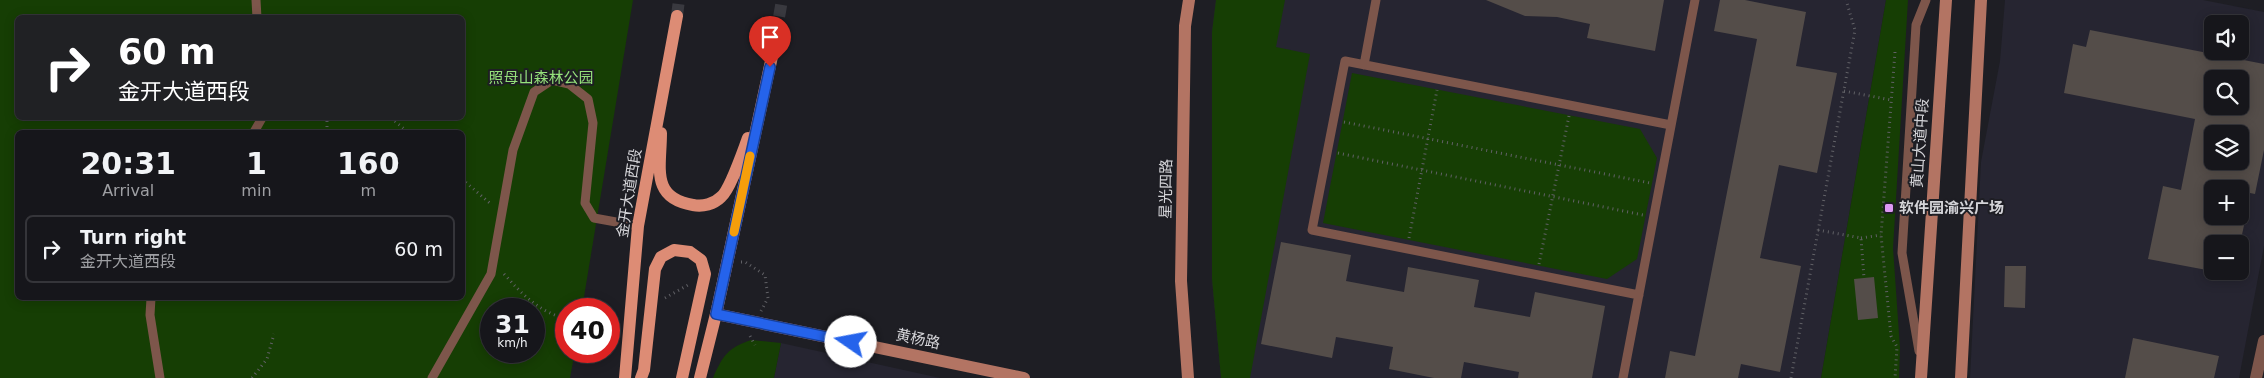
<!DOCTYPE html>
<html lang="en">
<head>
<meta charset="utf-8">
<style>
  body { margin:0; font-family:"DejaVu Sans","Noto Sans SC",sans-serif; background:#1f1f24; color:#f1f3f6; height:100vh; display:flex; flex-direction:column; font-size:19px; white-space:nowrap }
  * { box-sizing:border-box; margin:0 }
  p { font-size:16px; color:#9e9fa3 }
  .icon { flex:none; width:28px; height:28px; fill:none; stroke:currentColor; stroke-width:2; stroke-linecap:round; stroke-linejoin:round }
  .map { position:relative; flex:1; overflow:hidden }
  .sheet { position:absolute; left:15px; top:130px; width:450px; height:170px; display:flex; flex-direction:column; background:#16161b; border-radius:8px; box-shadow:0 2px 12px #0003,0 0 0 1px #35353a }
  .sheet>* { flex:none }
  .banner { position:absolute; left:15px; top:15px; width:450px; height:105px; border-radius:8px; box-shadow:0 2px 12px #0003,0 0 0 1px #35353a; background:#202124; color:#fff; overflow:hidden }
  .tools { position:absolute; left:2204px; top:15px; display:grid; gap:10px }
  .tools a { display:grid; place-items:center; width:45px; height:45px; border-radius:8px; background:#16161b; box-shadow:0 2px 12px #0003,0 0 0 1px #35353a; font-size:25px }
  .speed { position:absolute; left:480px; top:298px; display:flex; gap:10px; font-size:25px; font-weight:700; text-align:center }
  .speed>* { display:grid; place-content:center; width:65px; height:65px; border-radius:50%; background:#16161b; box-shadow:0 2px 12px #0003,0 0 0 1px #35353a; line-height:1 }
  .speed small { font-size:12px; font-weight:400 }
  .speed .limit { border:8px solid #d22; background:#fff; color:#111 }
  .pin { position:absolute; display:grid; place-items:center; width:42px; height:42px; color:#fff; margin:-51px -21px; border-radius:50% 50% 50% 0; rotate:-45deg; box-shadow:0 0 5px #0007 }
  .pin .icon { rotate:45deg }
  .me { position:absolute; width:55px; margin:-28px; rotate:282deg; stroke-linejoin:round; filter:drop-shadow(0 0 4px #0008) }
  .turn { display:flex; align-items:center; gap:18px; height:105px; padding:0 20px; font-size:22px }
  .turn .icon { width:65px; height:65px; stroke-width:2.5 }
  .turn b { display:block; font-size:35px; line-height:42px }
  .eta { display:flex; justify-content:space-evenly; align-items:center; height:85px; text-align:center }
  .eta b { font-size:30px; font-weight:700; line-height:35px }
  ul { padding:0; list-style:none }
  li { display:flex; align-items:center; gap:15px; height:68px; margin:0 10px 8px; padding:0 10px; border:2px solid #35353a; border-radius:8px }
  li div { flex:1 }
  li b { display:block; font-size:19px }
  li em { font-style:normal }
  .map>svg:first-child { display:block }
  .built { fill:#262531; fill-rule:evenodd }
  .green { fill:#163e04; fill-rule:evenodd }
  .building { fill:#544d49; fill-rule:evenodd }
  .lines { fill:none; stroke-linecap:round; stroke-linejoin:round }
  .primary-tunnel { stroke:#39393f; stroke-width:12; stroke-dasharray:12 6; stroke-linecap:butt }
  .path { stroke:#616166; stroke-width:3; stroke-dasharray:1 4; stroke-linecap:butt }
  .lane { stroke:#7d564b; stroke-width:9 }
  .street { stroke:#7d564b; stroke-width:12 }
  .secondary { stroke:#b37463; stroke-width:12 }
  .primary { stroke:#dd8c75; stroke-width:12 }
  .route-casing { stroke:#184099; stroke-width:12 }
  .route { stroke:#2563eb; stroke-width:9 }
  .slow { stroke:#f59e0b; stroke-width:9 }
  .poi-dot { fill:#dd98f3; stroke:#1e1e24; stroke-width:2 }
  .labels { text-anchor:middle; stroke-width:4; stroke-linejoin:round; paint-order:stroke }
  .park-label { font-size:15px; fill:#95e17b; stroke:#1e1e24 }
  .street-label { font-size:15px; fill:#d4d4d8; stroke:#1e1e24 }
  .poi-label { font-size:15px; font-weight:bold; fill:#d4d4d8; stroke:#1e1e24; text-anchor:start }
</style>
</head>
<body>
<div class="map">
<svg width="2264" height="378" viewBox="0 0 2264 378">
  <rect width="100%" height="100%" fill="#1e1e24"/>
  <path class="built" d="M 1216,0 L 1886,0 L 1821,378 L 1221,378 L 1212,279 L 1212,32 Z
    M 2005,0 L 2203,0 L 2264,12 L 2264,246 L 2239,378 L 1970,378 L 1981,162 L 2000,61 ZM 2212,24 L 2240,24 L 2240,51 L 2212,51 ZM 2212,79 L 2240,79 L 2240,106 L 2212,106 ZM 2212,134 L 2240,134 L 2240,161 L 2212,161 ZM 2212,189 L 2240,189 L 2240,216 L 2212,216 ZM 2212,244 L 2240,244 L 2240,271 L 2212,271 Z
    M 781,343 L 940,378 L 774,378 Z"/>
  <path class="green" d="M 0,0 L 633,0 L 582,309 L 566,309 L 566,351 L 575,351 L 570,378 L 0,378 ZM 18,18 L 462,18 L 462,118 L 18,118 ZM 18,132 L 462,132 L 462,298 L 18,298 ZM 491,309 L 534,309 L 534,351 L 491,351 Z
    M 1216,0 L 1285,0 L 1276,47 L 1310,54 L 1250,378 L 1221,378 L 1212,279 L 1212,32 Z
    M 1886,0 L 1908,0 L 1893,248 L 1900,348 L 1899,378 L 1821,378 Z
    M 1352,73 L 1640,129 L 1657,158 L 1637,259 L 1607,279 L 1323,223 Z
    M 751,340 L 781,343 L 774,378 L 713,378 C 723,355 728,348 751,340 Z"/>
  <path class="building" d="M 1486,0 L 1664,0 L 1655,51 L 1587,38 L 1590,24 L 1557,17 L 1525,16 Z
    M 1720,0 L 1745,0 L 1806,12 L 1796,66 L 1837,73 L 1817,173 L 1779,165 L 1760,258 L 1801,266 L 1780,372 L 1741,364 L 1738,378 L 1665,378 L 1670,351 L 1695,356 L 1757,39 L 1714,31 Z
    M 2090,30 L 2264,64 L 2264,150 L 2255,194 L 2240,191 L 2240,189 L 2212,189 L 2212,216 L 2246,216 L 2240,244 L 2212,244 L 2212,271 L 2148,259 L 2163,186 L 2181,190 L 2195,119 L 2064,93 L 2073,44 L 2086,47 ZM 2212,79 L 2240,79 L 2240,106 L 2212,106 ZM 2212,134 L 2240,134 L 2240,161 L 2212,161 Z
    M 1281,242 L 1351,255 L 1346,281 L 1404,292 L 1408,267 L 1479,280 L 1474,307 L 1530,317 L 1535,292 L 1605,306 L 1592,378 L 1518,378 L 1519,372 L 1464,362 L 1461,378 L 1434,378 L 1389,369 L 1393,347 L 1336,337 L 1332,358 L 1261,344 Z
    M 2005,266 L 2026,266 L 2025,308 L 2004,307 Z
    M 1874,277 L 1878,318 L 1858,320 L 1854,279 Z
    M 2133,338 L 2219,356 L 2214,378 L 2125,378 Z"/>
  <g class="lines">
    <path class="primary-tunnel" d="M 677,16 L 679,0
      M 773,52 L 782,0"/>
    <path class="path" d="M 1895,52 L 1881,235 L 1891,336 L 1897,347 L 1895,378
      M 1844,91 L 1891,100
      M 391,118 L 408,132
      M 1344,122 L 1650,183
      M 327,132 L 327,118
      M 1338,153 L 1643,215
      M 462,179 L 492,205
      M 1818,230 L 1861,238 L 1864,278
      M 1409,238 L 1437,90
      M 1861,238 L 1881,235
      M 741,262 L 745,262 L 765,275 L 768,298 L 761,311
      M 1539,264 L 1569,116
      M 504,274 C 523,295 538,311 566,319
      M 665,298 L 688,285
      M 750,336 L 755,345
      M 252,378 L 267,359 L 274,334
      M 1791,378 L 1855,30 L 1846,0"/>
    <path class="lane" d="M 256,0 L 257,18
      M 1364,65 L 1376,0
      M 254,132 L 262,118
      M 1639,295 L 1312,230 L 1345,61 L 1671,125
      M 151,298 L 150,315 L 160,378
      M 1919,351 L 1902,253 L 1916,25 L 1926,0
      M 432,378 L 491,274 L 513,150 L 534,92 L 552,80 L 569,84 L 588,99 L 593,123 L 585,203 L 594,218 L 638,226
      M 1623,378 L 1695,0"/>
    <path class="street" d="M 2256,378 L 2264,341"/>
    <path class="secondary" d="M 716,314 L 1024,378
      M 1188,378 L 1181,281 L 1185,26 L 1189,0
      M 1921,378 L 1946,0
      M 1961,378 L 1981,0"/>
    <path class="primary" d="M 661,133 C 661,167 650,198 693,205 C 703,207 714,204 721,197 C 730,190 743,151 748,138
      M 625,378 L 638,226 L 677,16
      M 641,378 L 644,370 L 655,269 L 661,257 L 674,250 L 690,252 L 701,260 L 705,274 L 682,378
      M 700,378 L 716,314 L 773,52"/>
  </g>
  <g class="lines">
    <g class="route-casing">
      <path id="route" d="M 770,67 L 716,314 L 851,342"/>
    </g>
    <use href="#route" class="route"/>
    <path class="slow" d="M 734,232 L 750,156"/>
  </g>
  <rect class="poi-dot" x="1884" y="203" width="10" height="10" rx="2.5"/>
  <g class="labels">
    <g class="park-label">
      <text x="541" y="83">照母山森林公园</text>
    </g>
    <g class="street-label">
      <text transform="translate(1920 143) rotate(-86)" y="5">黄山大道中段</text>
      <text transform="translate(1166 189) rotate(-89)" y="5">星光四路</text>
      <text transform="translate(629 193) rotate(-81)" y="5">金开大道西段</text>
      <text transform="translate(918 339) rotate(12)" y="5">黄杨路</text>
    </g>
    <g class="poi-label">
      <text x="1899" y="213">软件园渝兴广场</text>
    </g>
  </g>
</svg>
<div class="tools">
<a><svg class="icon" aria-label="sound" viewBox="0 0 24 24"><path d="M4 9h4l5-4v14l-5-4H4zM17 9q2 3 0 6"/></svg></a>
<a><svg class="icon" aria-label="search" viewBox="0 0 24 24"><circle cx="10" cy="10" r="6"/><path d="M15 15l6 6"/></svg></a>
<a><svg class="icon" aria-label="layers" viewBox="0 0 24 24"><path d="M12 4l9 5-9 5-9-5zM3 14l9 5 9-5"/></svg></a>
<a>+</a>
<a>−</a>
</div>
<div class="speed"><div>31<small>km/h</small></div><div class="limit">40</div></div>
<div class="pin" style="left:770px;top:67px;background:#d93025"><svg class="icon" aria-label="arrive" viewBox="0 0 24 24"><path d="M6 21V4h12l-3 4 3 4H6"/></svg></div>
<svg class="me" style="left:851px;top:342px" viewBox="-20 -20 40 40"><circle r="19" fill="#fff"/><path d="M0-13L10 11 0 6-10 11z" fill="#2563eb"/></svg>
<div class="banner">
<div class="turn"><svg class="icon" aria-label="right" viewBox="0 0 24 24"><path d="M7 20v-9h11M14 6l5 5-5 5"/></svg><div><b>60 m</b>金开大道西段</div></div>
</div>
<section class="sheet">
<div class="eta">
<div><b>20:31</b><p>Arrival</p></div>
<div><b>1</b><p>min</p></div>
<div><b>160</b><p>m</p></div>
</div>
<ul>
<li><svg class="icon" aria-label="right" viewBox="0 0 24 24"><path d="M7 20v-9h11M14 6l5 5-5 5"/></svg><div><b>Turn right</b><p>金开大道西段</p></div><em>60 m</em></li>
</ul>
</section>
</div>
</body>
</html>
